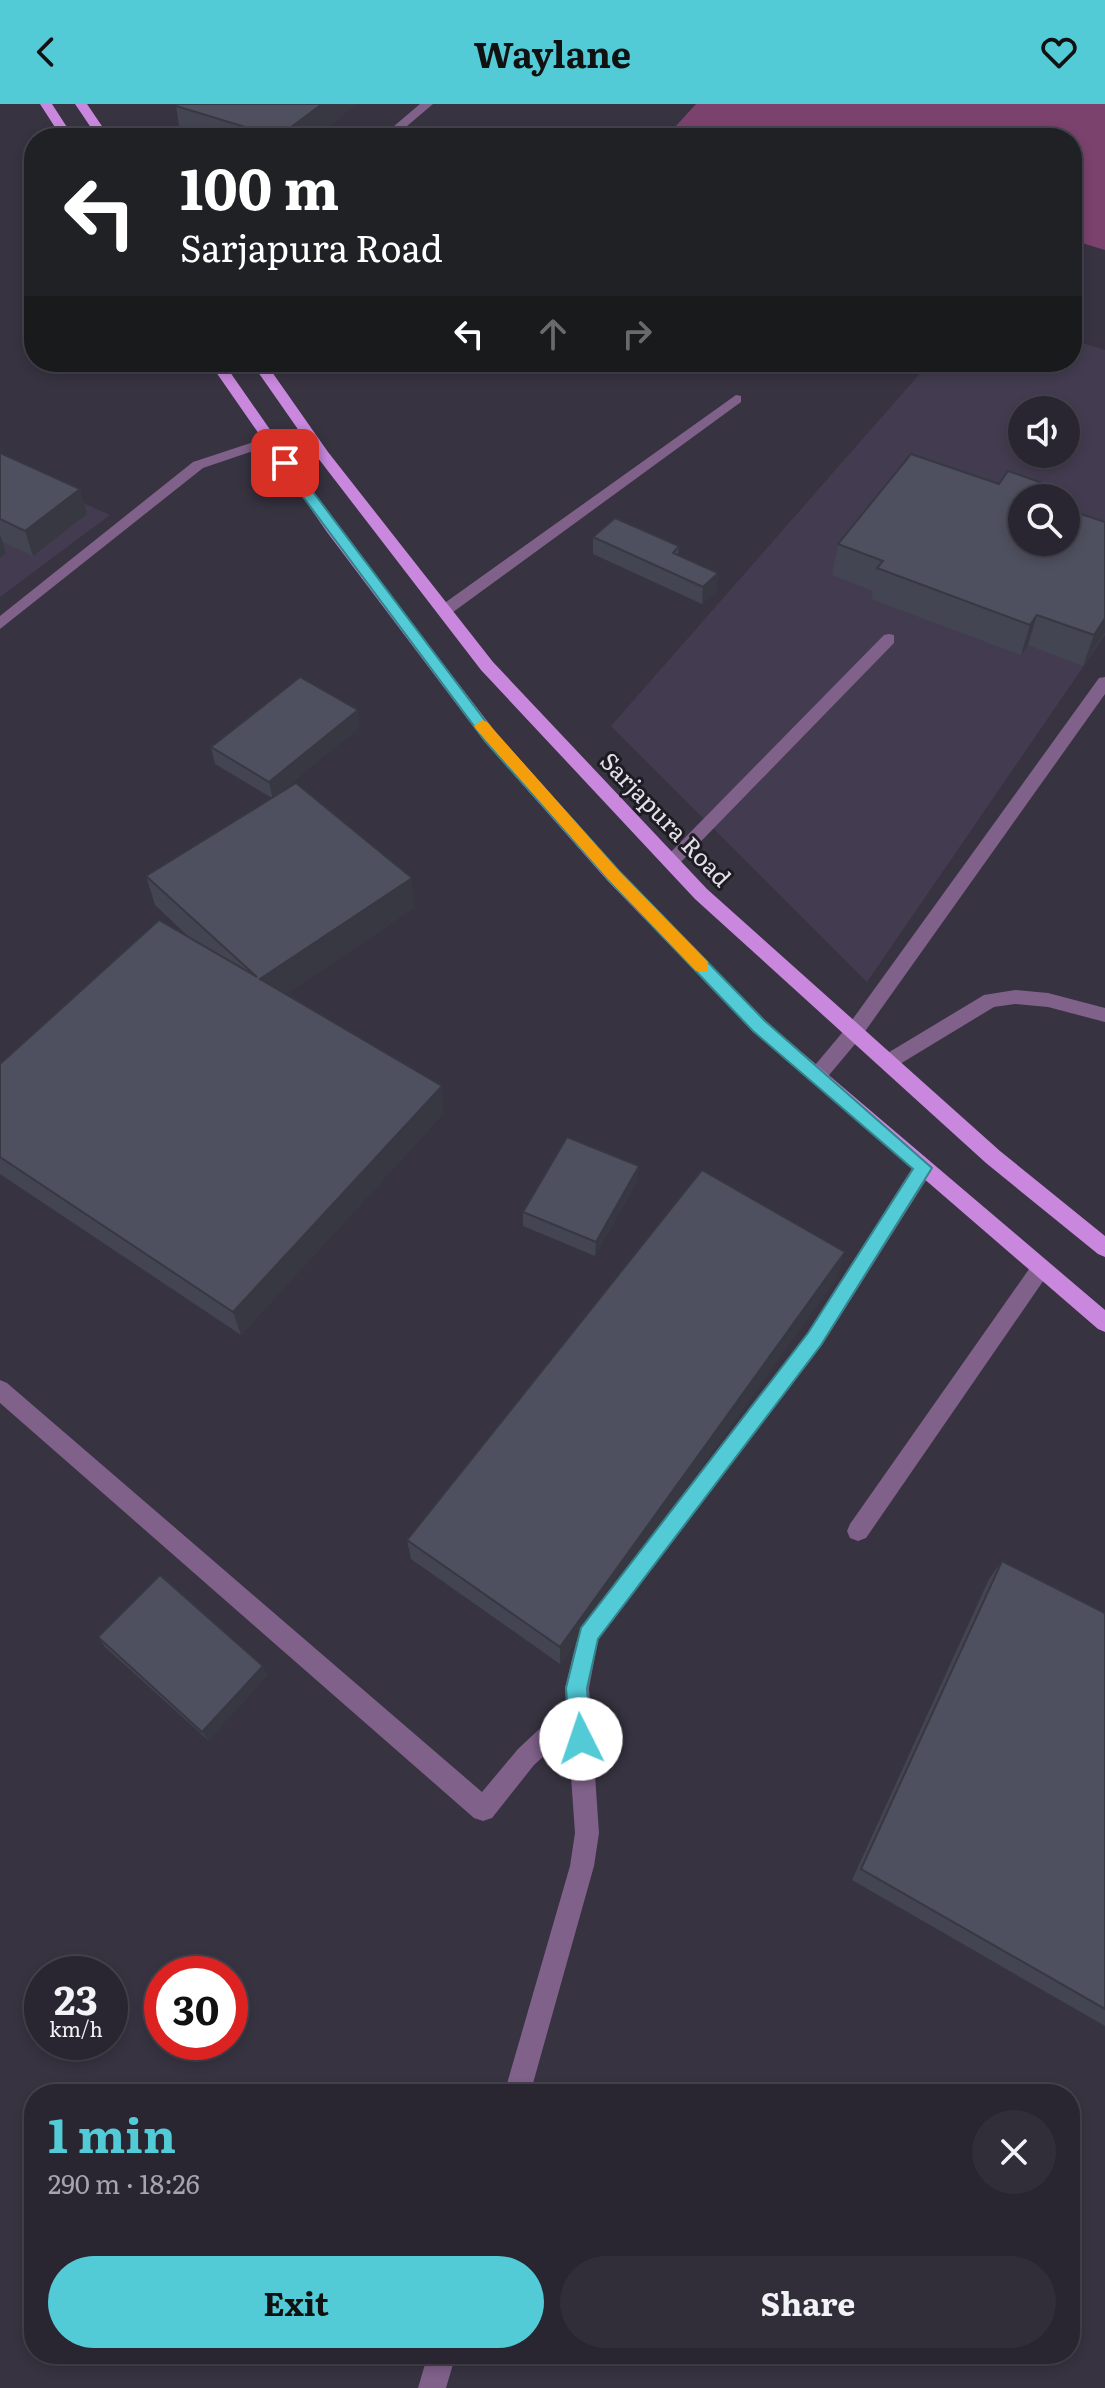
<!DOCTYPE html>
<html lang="en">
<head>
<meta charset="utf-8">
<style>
  body { margin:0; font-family:Literata,serif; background:#312e39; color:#f1f3f6; height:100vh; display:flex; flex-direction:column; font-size:30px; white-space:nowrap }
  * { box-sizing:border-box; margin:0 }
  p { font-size:26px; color:#a5a5ab }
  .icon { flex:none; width:44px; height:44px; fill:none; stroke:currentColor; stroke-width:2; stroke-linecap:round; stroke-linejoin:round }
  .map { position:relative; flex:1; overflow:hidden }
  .details { position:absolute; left:24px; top:1980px; width:1056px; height:280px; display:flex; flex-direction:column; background:#292631; border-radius:32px; box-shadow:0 4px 12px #0003,0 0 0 2px #45434d }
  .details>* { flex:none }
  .banner { position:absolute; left:24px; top:24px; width:1058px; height:244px; border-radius:32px; box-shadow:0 4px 12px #0003,0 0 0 2px #45434d; background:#202124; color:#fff; overflow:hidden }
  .tools { position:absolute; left:1008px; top:292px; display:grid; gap:16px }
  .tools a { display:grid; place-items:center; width:72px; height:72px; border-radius:50%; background:#292631; box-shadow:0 4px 12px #0003,0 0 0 2px #45434d; font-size:40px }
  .speed { position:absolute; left:24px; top:1852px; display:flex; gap:16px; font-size:40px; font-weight:700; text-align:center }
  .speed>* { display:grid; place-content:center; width:104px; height:104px; border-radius:50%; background:#292631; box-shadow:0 4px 12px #0003,0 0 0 2px #45434d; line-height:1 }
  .speed small { font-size:20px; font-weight:400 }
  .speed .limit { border:12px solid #d22; background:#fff; color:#111 }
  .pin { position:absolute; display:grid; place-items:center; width:68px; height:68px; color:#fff; margin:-34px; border-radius:16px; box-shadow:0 4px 12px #0006 }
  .me { position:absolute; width:88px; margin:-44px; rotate:356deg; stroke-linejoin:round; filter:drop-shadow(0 0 6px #0008) }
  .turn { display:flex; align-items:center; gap:28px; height:168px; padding:0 24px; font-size:36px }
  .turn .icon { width:104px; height:104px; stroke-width:2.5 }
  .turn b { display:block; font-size:56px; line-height:68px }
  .lanes { display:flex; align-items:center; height:76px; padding:0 24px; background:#0003; justify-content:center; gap:40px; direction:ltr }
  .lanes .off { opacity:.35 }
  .round { display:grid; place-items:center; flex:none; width:84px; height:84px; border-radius:42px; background:#312e39 }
  .overview { display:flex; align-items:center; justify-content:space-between; height:136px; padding:0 24px }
  h1 { font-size:48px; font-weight:700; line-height:60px; color:#52cbd7 }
  .primary-button { display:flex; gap:16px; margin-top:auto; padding:16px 24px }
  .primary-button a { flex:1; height:92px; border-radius:48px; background:#52cbd7; color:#111; font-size:32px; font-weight:700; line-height:92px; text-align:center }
  .primary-button a+a { background:#312e39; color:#f1f3f6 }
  header { display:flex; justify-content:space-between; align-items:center; height:104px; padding:0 24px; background:#52cbd7; color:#111; font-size:36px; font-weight:700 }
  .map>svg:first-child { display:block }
  .built { fill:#433c50; fill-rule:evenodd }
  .green { fill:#7a426c }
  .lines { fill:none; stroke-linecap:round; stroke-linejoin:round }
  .lane { fill:#80618a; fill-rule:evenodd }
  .street { fill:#80618a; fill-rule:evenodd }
  .primary { fill:#c988dd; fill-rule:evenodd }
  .wall { fill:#434552 }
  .shaded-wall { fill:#373842 }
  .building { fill:#4e505f; stroke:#373842; stroke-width:2 }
  .route { fill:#52cbd7; stroke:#35848c; stroke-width:2 }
  .slow { fill:#f59e0b }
  .labels { text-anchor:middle; stroke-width:6; stroke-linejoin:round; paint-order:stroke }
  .street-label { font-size:24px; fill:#e4e1ea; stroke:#1e1c23 }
</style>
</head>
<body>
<header><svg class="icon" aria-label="back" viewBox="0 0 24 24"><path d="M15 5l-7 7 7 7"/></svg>Waylane<svg class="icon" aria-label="heart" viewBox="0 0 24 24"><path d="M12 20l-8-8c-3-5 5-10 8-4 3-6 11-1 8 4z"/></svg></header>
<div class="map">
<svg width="1105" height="2284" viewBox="0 0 1105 2284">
  <rect width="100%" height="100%" fill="#373341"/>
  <path class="built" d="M 1072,236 L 1105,246 L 1105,531 L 867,878 L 611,622 L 930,258 L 1072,258 ZM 1022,306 L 1066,306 L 1066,350 L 1022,350 ZM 1022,394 L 1066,394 L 1066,438 L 1022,438 Z
    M 0,362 L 110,411 L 0,493 Z"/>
  <path class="green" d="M 696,0 L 1105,0 L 1105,146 L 1072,136 L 1072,34 L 714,34 L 675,23 Z"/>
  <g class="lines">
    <path class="lane" d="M 736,291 L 741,292 L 741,298 L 449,511 L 439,511 L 439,503 Z
      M 889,530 L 894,531 L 894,539 L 677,762 L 665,762 L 662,758 L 665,754 L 884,531 Z
      M 1041,1155 L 1048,1158 L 1051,1164 L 1048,1170 L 866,1434 L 858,1437 L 850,1434 L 847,1427 L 850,1420 L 1034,1158 Z"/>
    <path class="street" d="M 420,0 L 433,0 L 393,34 L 380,34 Z
      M 269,333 L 276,337 L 274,340 L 203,364 L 0,525 L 0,512 L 193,358 Z
      M 1105,573 L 1105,590 L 861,933 L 824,977 L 810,977 L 808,972 L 810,967 L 847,923 L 1099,574 Z
      M 1015,886 L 1048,889 L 1105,904 L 1105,918 L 1048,903 L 1015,900 L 994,903 L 895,963 L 881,963 L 879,958 L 881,953 L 984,891 Z
      M 923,1056 L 930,1058 L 933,1064 L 930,1070 L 822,1241 L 598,1536 L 589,1584 L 599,1729 L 594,1762 L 530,1990 L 504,1990 L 570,1762 L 575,1729 L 568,1630 L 534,1661 L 492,1714 L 483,1717 L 474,1714 L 0,1299 L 0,1276 L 7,1279 L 482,1688 L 518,1645 L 566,1600 L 565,1584 L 580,1523 L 808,1229 L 916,1058 Z
      M 428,2250 L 456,2250 L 446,2284 L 418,2284 Z"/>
    <path class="primary" d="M 40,0 L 52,0 L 74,34 L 62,34 Z
      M 75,0 L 87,0 L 110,34 L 98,34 Z
      M 209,258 L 223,258 L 337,422 L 497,630 L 619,766 L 765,917 L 1105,1206 L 1105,1228 L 1098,1225 L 753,927 L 607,776 L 485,638 L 327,428 Z
      M 251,258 L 265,258 L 328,348 L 493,558 L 707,785 L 1000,1047 L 1105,1132 L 1105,1153 L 1098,1150 L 986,1059 L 695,795 L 481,566 L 318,354 Z"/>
  </g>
  <path class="wall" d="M 357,0 L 313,34 L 204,34 L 180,27 L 176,2 Z
    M 0,349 L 80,385 L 87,410 L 33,452 L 3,438 L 6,449 L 0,454 Z
    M 1022,394 L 1105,529 L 1083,562 L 1028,541 L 1021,551 L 871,495 L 873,487 L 832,471 L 838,440 Z
    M 593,433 L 679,442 L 678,451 L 718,469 L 716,487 L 702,500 L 593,450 Z
    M 360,623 L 279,689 L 415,803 L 286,890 L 444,1009 L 241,1231 L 0,1070 L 0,960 L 192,836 L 155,801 L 146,772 L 272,694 L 215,660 L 211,643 Z
    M 639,1062 L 637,1077 L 595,1152 L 523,1122 L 523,1108 Z
    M 838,1172 L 560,1560 L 411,1455 L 407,1436 Z
    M 1002,1457 L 1105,1509 L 1105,1922 L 852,1776 L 989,1475 Z
    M 98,1533 L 268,1571 L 208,1636 L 105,1543 Z"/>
  <path class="shaded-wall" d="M 322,0 L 357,0 L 313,34 L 278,34 Z
    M 1048,381 L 1044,394 L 1038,394 Z
    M 80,385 L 87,410 L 33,452 L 25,427 Z
    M 0,430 L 6,449 L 0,454 Z
    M 718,469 L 716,487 L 702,500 L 703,483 Z
    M 1037,511 L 1028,541 L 1021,551 L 1030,521 Z
    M 1105,514 L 1105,529 L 1083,562 L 1094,531 Z
    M 358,606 L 360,623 L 273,695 L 269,678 Z
    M 412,774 L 415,803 L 267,903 L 260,875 Z
    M 442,982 L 444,1009 L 241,1231 L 233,1208 Z
    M 639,1062 L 637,1077 L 595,1152 L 596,1138 Z
    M 845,1148 L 838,1172 L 560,1560 L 560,1543 Z
    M 263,1562 L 268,1571 L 208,1636 L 202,1628 Z"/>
  <path class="building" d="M 178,0 L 322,0 L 278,33 L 176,2 Z
    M 0,349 L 80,385 L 25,427 L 0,415 Z
    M 911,350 L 999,380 L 1008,367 L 1048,381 L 1038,394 L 1022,394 L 1022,438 L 1066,438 L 1066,405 L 1105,418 L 1105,514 L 1094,531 L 1037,511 L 1030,521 L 877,464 L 883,457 L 838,440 Z
    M 615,414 L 679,442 L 673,449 L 718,469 L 703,483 L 593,433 Z
    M 300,573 L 358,606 L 269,678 L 211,643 Z
    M 296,679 L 412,774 L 260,875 L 442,982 L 233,1208 L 0,1053 L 0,960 L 159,816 L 257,873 L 146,772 Z
    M 567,1033 L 639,1062 L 596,1138 L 523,1108 Z
    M 702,1066 L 845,1148 L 560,1543 L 407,1436 Z
    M 1002,1457 L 1105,1509 L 1105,1905 L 861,1765 Z
    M 160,1471 L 263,1562 L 202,1628 L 98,1533 Z"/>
  <path class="route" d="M 280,356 L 289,356 L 496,631 L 619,767 L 765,917 L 932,1064 L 821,1241 L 598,1535 L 587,1584 L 591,1635 L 588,1643 L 581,1646 L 573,1643 L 570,1635 L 566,1584 L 581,1524 L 808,1229 L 913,1065 L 753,927 L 608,775 L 486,638 L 280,362 Z"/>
  <path class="slow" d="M 482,616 L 487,618 L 619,767 L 708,858 L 708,867 L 696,867 L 608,775 L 476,625 L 474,622 Z"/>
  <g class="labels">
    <g class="street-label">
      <text transform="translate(665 716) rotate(46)" y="8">Sarjapura Road</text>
    </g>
  </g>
</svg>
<div class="tools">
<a><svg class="icon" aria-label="sound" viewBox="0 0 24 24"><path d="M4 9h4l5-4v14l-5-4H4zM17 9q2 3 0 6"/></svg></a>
<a><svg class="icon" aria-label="search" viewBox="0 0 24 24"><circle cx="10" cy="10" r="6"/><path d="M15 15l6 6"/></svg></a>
</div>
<div class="speed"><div>23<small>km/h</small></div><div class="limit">30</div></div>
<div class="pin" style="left:285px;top:359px;background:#d93025"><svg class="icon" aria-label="arrive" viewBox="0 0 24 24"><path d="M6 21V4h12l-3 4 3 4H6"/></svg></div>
<svg class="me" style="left:581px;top:1635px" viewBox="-20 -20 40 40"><circle r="19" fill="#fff"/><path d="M0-13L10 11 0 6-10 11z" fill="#52cbd7"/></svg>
<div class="banner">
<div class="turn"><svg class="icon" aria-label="left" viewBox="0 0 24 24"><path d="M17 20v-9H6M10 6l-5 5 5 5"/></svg><div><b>100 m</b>Sarjapura Road</div></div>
<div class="lanes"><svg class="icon" aria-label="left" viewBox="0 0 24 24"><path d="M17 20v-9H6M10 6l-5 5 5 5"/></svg><svg class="icon off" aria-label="ahead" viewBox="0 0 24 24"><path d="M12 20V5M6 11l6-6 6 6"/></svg><svg class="icon off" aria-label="right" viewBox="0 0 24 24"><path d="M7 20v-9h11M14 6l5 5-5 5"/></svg></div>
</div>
<section class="details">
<div class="overview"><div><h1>1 min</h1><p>290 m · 18:26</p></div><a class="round"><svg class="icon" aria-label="close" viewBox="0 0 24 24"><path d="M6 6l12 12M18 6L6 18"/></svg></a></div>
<div class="primary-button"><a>Exit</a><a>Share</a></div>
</section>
</div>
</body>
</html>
